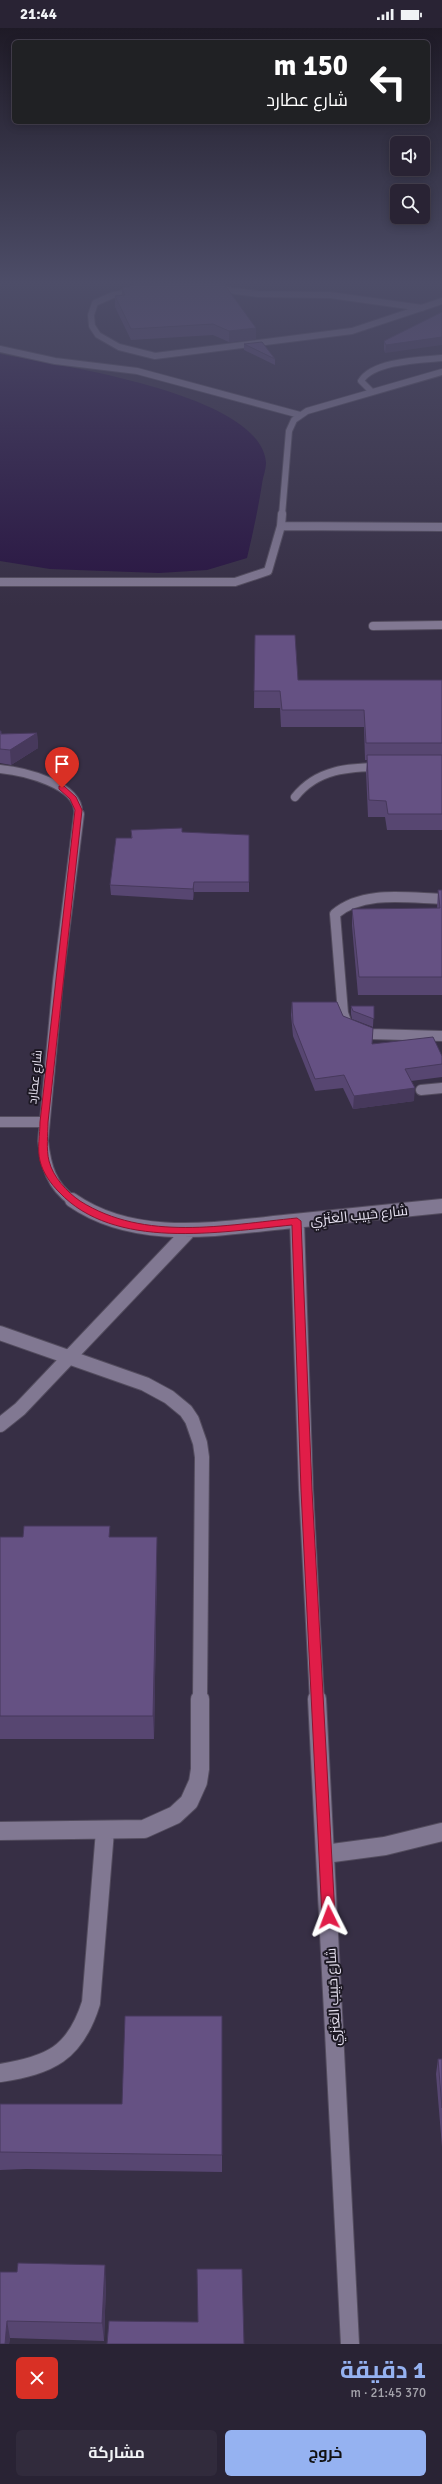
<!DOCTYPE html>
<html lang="ar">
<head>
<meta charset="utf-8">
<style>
  body { margin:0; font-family:Signika,Cairo,sans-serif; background:#312b3c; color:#f1f3f6; direction:rtl; height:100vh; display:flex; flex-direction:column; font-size:15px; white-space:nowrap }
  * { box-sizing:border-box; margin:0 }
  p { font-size:13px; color:#a5a4ac }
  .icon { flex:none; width:22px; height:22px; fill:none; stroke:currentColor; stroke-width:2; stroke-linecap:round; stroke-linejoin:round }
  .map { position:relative; height:2316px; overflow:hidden; direction:ltr }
  .side { display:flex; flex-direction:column; background:#292334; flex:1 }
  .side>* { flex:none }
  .top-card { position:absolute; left:12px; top:12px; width:418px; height:84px; border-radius:6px; box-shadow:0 2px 10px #0003,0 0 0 1px #45404f; direction:rtl; background:#202124; color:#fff; overflow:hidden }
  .controls { position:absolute; left:390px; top:108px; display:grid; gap:8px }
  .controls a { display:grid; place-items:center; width:40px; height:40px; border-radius:6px; background:#292334; box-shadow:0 2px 10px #0003,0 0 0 1px #45404f; font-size:20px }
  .pin { position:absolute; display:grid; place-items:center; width:34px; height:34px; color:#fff; margin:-41px -17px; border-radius:50% 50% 50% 0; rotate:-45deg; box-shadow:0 0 4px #0007 }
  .pin .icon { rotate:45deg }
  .me { position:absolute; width:44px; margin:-22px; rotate:357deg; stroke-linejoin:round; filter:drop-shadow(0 0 3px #0008) }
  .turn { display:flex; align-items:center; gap:14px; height:84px; padding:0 16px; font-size:18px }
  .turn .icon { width:52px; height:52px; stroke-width:2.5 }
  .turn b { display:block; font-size:28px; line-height:34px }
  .round { display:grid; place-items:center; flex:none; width:42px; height:42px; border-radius:6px; background:#312b3c }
  .headline { display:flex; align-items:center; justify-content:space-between; height:68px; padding:0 16px }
  h1 { font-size:24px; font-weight:700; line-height:30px; color:#95b2f1 }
  .button { display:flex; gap:8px; margin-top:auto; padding:8px 16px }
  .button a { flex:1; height:46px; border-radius:6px; background:#95b2f1; color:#111; font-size:16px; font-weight:700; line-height:46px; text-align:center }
  .button a+a { background:#312b3c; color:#f1f3f6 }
  .status { display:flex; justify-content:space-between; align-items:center; height:28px; padding:0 20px; background:#292334; direction:ltr }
  .status svg { height:11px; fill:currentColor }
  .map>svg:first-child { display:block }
  .water { fill:#291542 }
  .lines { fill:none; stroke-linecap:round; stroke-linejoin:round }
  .minor-far4-casing { stroke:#534c5e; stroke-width:8 }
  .minor-far3-casing { stroke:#534c5e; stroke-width:10 }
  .minor-far2-casing { stroke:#534c5e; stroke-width:12 }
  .minor-far1-casing { stroke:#534c5e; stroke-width:16 }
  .minor-casing { stroke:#534c5e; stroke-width:20 }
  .minor-far4 { stroke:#817892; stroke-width:6 }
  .minor-far3 { stroke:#817892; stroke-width:8 }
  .minor-far2 { stroke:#817892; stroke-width:10 }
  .minor-far1 { stroke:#817892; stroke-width:14 }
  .minor { stroke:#817892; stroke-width:18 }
  .wall { fill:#574671 }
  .shaded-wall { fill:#47395c }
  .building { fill:#655183; stroke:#47395c }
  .route { fill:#e11d48; stroke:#92132f }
  .labels { text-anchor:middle; stroke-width:4; stroke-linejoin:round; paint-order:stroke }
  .street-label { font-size:12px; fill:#e6e1f0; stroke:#1d1924 }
  .near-street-label { font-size:14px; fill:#e6e1f0; stroke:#1d1924 }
</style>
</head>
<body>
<div class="status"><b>21:44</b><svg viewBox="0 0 49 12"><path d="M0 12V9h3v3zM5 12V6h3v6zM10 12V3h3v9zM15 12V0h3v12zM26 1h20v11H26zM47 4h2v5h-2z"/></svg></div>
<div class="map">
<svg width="442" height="2316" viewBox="0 0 442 2316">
  <rect width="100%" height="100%" fill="#372f45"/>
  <path class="water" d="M 0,326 C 55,337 262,365 266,435 C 266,441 263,449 262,456 C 258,481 253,505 247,530 L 207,542 L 159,545 L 50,541 L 0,533 Z"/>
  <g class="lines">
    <g class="minor-far4-casing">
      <path id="minor-far4" d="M 212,260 L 258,266 L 330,267 L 422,280
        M 138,263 L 113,267 L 95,275 L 91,287 L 92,298 L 98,307 L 119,319 L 155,328 L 352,303 L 442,273
        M 0,321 L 55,333 L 137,343 L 300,387
        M 372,364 L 361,353 C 373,333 420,332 442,330
        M 282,487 L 289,403 L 294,392 L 307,383 L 442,344"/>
    </g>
    <g class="minor-far3-casing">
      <path id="minor-far3" d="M 281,498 L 442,499
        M 0,554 L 235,554 L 268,543 L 281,498 L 282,486
        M 373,598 L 442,597
        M 0,741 C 21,743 82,756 78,787
        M 295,769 C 317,741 349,739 383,739"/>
    </g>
    <g class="minor-far2-casing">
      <path id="minor-far2" d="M 442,871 C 408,870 363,862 335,886 L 343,985 L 347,996 L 370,1006 L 442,1008
        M 421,1062 L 442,1060
        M 0,1094 L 44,1094
        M 73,1173 C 51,1158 46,1138 43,1113 L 58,953 L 79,786"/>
    </g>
    <g class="minor-far1-casing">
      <path id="minor-far1" d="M 72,1172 C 137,1217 220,1200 294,1193 C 343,1188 393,1183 442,1178
        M 297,1193 L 306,1462 L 317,1672
        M 0,1305 L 145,1356 L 169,1369 L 186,1383 L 192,1392 L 200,1415 L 202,1429 L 200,1672
        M 0,1397 L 20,1381 L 189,1203"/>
    </g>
    <g class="minor-casing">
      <path id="minor" d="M 317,1671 L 350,2316
        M 0,1803 L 144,1801 L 175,1787 L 189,1774 L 198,1754 L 200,1741 L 200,1671
        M 325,1826 L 385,1818 L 442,1804
        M 0,2045 C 50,2037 75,2026 91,1975 L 105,1803"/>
    </g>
    <use href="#minor-far4" class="minor-far4"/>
    <use href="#minor-far3" class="minor-far3"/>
    <use href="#minor-far2" class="minor-far2"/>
    <use href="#minor-far1" class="minor-far1"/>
    <use href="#minor" class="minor"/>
  </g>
  <path class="wall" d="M 133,255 L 216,255 L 256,311 L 229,314 L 213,307 L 131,312 L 115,279 L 115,268 L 122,267 L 122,260 L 133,257 Z
    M 442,284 L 385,325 L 384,321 L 384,313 Z
    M 244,316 L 275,331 L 275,337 L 244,322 Z
    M 255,607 L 298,652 L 442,652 L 442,802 L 387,802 L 385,789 L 368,789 L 366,743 L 367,732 L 365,732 L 364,699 L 281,699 L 280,680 L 254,680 Z
    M 0,703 L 2,706 L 37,705 L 38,720 L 11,737 L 0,735 Z
    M 131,802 L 249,807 L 249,864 L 194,864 L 193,872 L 111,867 L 110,857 L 131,810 Z
    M 438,862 L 442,862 L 442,967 L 358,967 L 352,898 L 352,881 L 437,880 Z
    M 292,974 L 343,988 L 372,1016 L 442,1028 L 442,1049 L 411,1053 L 414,1073 L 353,1081 L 343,1060 L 315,1063 L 293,1008 L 291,987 Z
    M 351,978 L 374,978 L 373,999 L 352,991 L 351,986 Z
    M 0,1509 L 157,1509 L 157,1532 L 154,1711 L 0,1711 Z
    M 222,1988 L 222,2144 L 26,2141 L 0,2142 L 0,2076 L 122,2076 Z
    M 438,2031 L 442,2031 L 442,2119 L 436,2046 Z
    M 0,2244 L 106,2255 L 104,2313 L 10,2310 L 9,2316 L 0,2316 Z"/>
  <path class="shaded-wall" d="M 256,300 L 256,311 L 229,314 L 229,303 Z
    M 442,309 L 442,317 L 385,325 L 386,317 Z
    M 37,705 L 38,720 L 11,737 L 10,722 Z
    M 194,854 L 194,864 L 193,872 L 193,861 Z
    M 415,1060 L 414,1073 L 353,1081 L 354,1068 Z
    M 157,1509 L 157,1532 L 154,1711 L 153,1688 Z
    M 105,2237 L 106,2255 L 104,2313 L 102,2295 Z
    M 7,2293 L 10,2310 L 9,2316 L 5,2316 Z"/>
  <path class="building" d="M 187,255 L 214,255 L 224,256 L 256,300 L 229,303 L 213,296 L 131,301 L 115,268 L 125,267 L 122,260 L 134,257 Z
    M 442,284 L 442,309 L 386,317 L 384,313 Z
    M 262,314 L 275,331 L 244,316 Z
    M 255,607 L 295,607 L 298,652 L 442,652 L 442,715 L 366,715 L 364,682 L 282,682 L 280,663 L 254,663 Z
    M 0,703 L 1,703 L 1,706 L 37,705 L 10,722 L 0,721 Z
    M 367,727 L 442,727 L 442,786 L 388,786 L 386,773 L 369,772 Z
    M 182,800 L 182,804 L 249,807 L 249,854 L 194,854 L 193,861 L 110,857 L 116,810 L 132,810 L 131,802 Z
    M 438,862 L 442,862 L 442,949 L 359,949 L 352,881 L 440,880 Z
    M 292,974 L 337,974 L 343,988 L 373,1000 L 372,1016 L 433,1009 L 442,1028 L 442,1036 L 405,1041 L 415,1060 L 354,1068 L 344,1047 L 315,1051 L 293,995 Z
    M 351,978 L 374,978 L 374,991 L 353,983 Z
    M 24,1498 L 110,1498 L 109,1509 L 157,1509 L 153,1688 L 0,1688 L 0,1509 L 23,1509 Z
    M 125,1988 L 222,1988 L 222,2127 L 0,2124 L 0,2076 L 122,2076 Z
    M 438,2031 L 442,2031 L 442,2080 Z
    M 18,2235 L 105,2237 L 102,2295 L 7,2293 L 5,2316 L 0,2316 L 0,2244 L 17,2244 Z
    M 197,2241 L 242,2241 L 244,2316 L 107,2316 L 109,2293 L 198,2294 Z"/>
  <linearGradient id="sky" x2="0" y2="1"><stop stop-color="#1e1a26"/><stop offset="0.44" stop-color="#4d4d68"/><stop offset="1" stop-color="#4d4d68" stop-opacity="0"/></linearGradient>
  <rect width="442" height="579" fill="url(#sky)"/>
  <path class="route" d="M 59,758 L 64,758 L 76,769 L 82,782 L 48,1094 C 48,1106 46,1121 49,1133 C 53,1149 67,1164 80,1173 C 145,1214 225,1197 297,1190 L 301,1193 L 312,1462 L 335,1889 L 333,1893 L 329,1895 L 324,1893 L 322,1889 L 301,1462 L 292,1197 C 220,1204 114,1223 59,1164 C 51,1156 43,1145 40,1133 C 37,1121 40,1106 40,1094 L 75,782 L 70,771 L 59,761 Z"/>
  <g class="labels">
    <g class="street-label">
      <text transform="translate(35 1049) rotate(-84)" y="4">شارع عطارد</text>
    </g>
    <g class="near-street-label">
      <text transform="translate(359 1187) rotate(-6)" y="5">شارع حَبِيب العَنَزِي</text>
      <text transform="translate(333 1969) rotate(-93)" y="5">شارع حَبِيب العَنَزِي</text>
    </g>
  </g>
</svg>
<div class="controls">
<a><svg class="icon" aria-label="sound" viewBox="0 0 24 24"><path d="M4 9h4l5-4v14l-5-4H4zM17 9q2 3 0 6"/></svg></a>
<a><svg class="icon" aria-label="search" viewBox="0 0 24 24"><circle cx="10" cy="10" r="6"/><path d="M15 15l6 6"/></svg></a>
</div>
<div class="pin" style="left:62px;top:760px;background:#d93025"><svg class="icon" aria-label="arrive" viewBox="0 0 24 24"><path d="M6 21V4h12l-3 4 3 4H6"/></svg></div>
<svg class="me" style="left:329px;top:1889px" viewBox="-20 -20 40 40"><path d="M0-17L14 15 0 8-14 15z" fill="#e11d48" stroke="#fff" stroke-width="4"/></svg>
<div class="top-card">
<div class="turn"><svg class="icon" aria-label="left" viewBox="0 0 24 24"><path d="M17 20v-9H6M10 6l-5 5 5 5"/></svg><div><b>150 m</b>شارع عطارد</div></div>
</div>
</div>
<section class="side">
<div class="headline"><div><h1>1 دقيقة</h1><p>370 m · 21:45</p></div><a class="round" style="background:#d93025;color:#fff"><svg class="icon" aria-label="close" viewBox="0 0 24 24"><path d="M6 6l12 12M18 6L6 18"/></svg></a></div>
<div class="button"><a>خروج</a><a>مشاركة</a></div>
</section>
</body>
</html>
